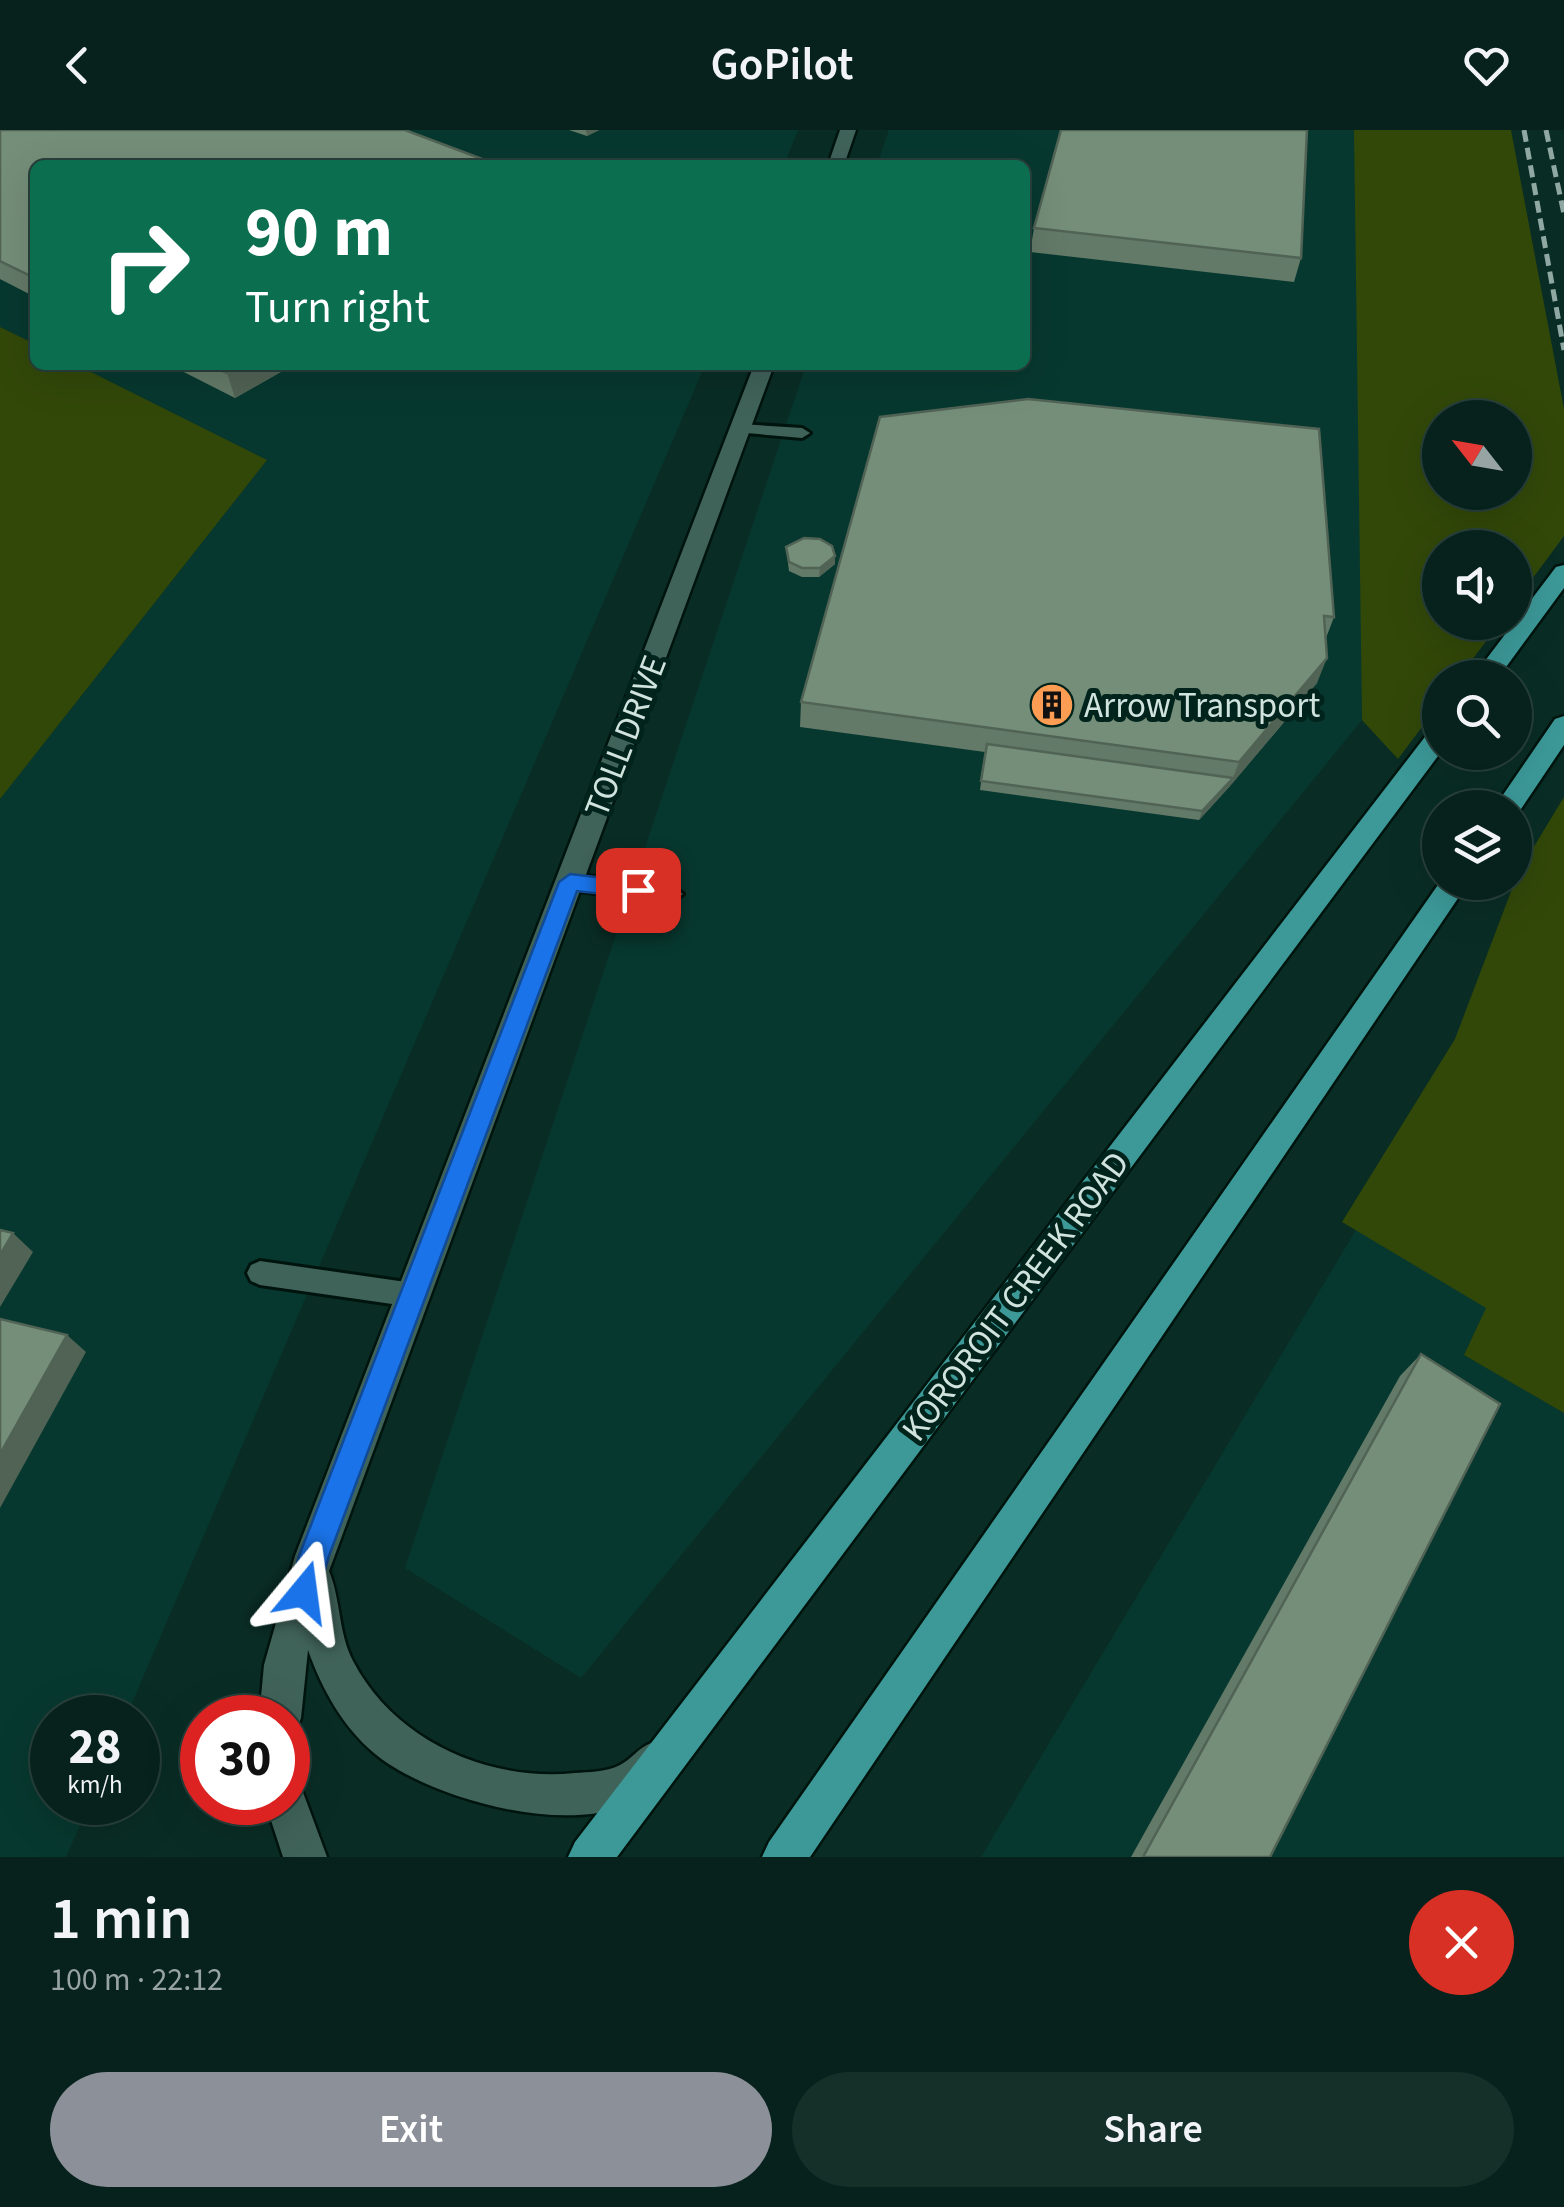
<!DOCTYPE html>
<html lang="en">
<head>
<meta charset="utf-8">
<style>
  body { margin:0; font-family:"Source Sans 3",sans-serif; background:#152f29; color:#f1f3f6; height:100vh; display:flex; flex-direction:column; font-size:38px; white-space:nowrap }
  * { box-sizing:border-box; margin:0 }
  p { font-size:32px; color:#98a4a3 }
  .icon { flex:none; width:55px; height:55px; fill:none; stroke:currentColor; stroke-width:2; stroke-linecap:round; stroke-linejoin:round }
  .map { position:relative; height:1727px; overflow:hidden }
  .sheet { display:flex; flex-direction:column; background:#07221c; flex:1 }
  .sheet>* { flex:none }
  .guide { position:absolute; left:30px; top:30px; width:1000px; height:210px; border-radius:15px; box-shadow:0 10px 40px #0002,0 0 0 2px #283f3b; background:#0b6e4f; color:#fff; overflow:hidden }
  .needle { width:65px; rotate:301deg }
  .controls { position:absolute; left:1422px; top:270px; display:grid; gap:20px }
  .controls a { display:grid; place-items:center; width:110px; height:110px; border-radius:50%; background:#07221c; box-shadow:0 10px 40px #0002,0 0 0 2px #283f3b; font-size:50px }
  .speed { position:absolute; left:30px; top:1565px; display:flex; gap:20px; font-size:50px; font-weight:700; text-align:center }
  .speed>* { display:grid; place-content:center; width:130px; height:130px; border-radius:50%; background:#07221c; box-shadow:0 10px 40px #0002,0 0 0 2px #283f3b; line-height:1 }
  .speed small { font-size:25px; font-weight:400 }
  .speed .limit { border:15px solid #d22; background:#fff; color:#111 }
  .pin { position:absolute; display:grid; place-items:center; width:85px; height:85px; color:#fff; margin:-42px; border-radius:20px; box-shadow:0 5px 15px #0006 }
  .me { position:absolute; width:110px; margin:-55px; rotate:16deg; stroke-linejoin:round; filter:drop-shadow(0 0 8px #0008) }
  .turn { display:flex; align-items:center; gap:35px; height:210px; padding:0 50px; font-size:45px }
  .turn .icon { width:130px; height:130px; stroke-width:2.5 }
  .turn b { display:block; font-size:70px; line-height:85px }
  .round { display:grid; place-items:center; flex:none; width:105px; height:105px; border-radius:52px; background:#152f29 }
  .summary { display:flex; align-items:center; justify-content:space-between; height:170px; padding:0 50px }
  h1 { font-size:60px; font-weight:600; line-height:75px }
  .button { display:flex; gap:20px; margin-top:auto; padding:20px 50px }
  .button a { flex:1; height:115px; border-radius:60px; background:#8c9099; color:#fff; font-size:40px; font-weight:600; line-height:115px; text-align:center }
  .button a+a { background:#152f29; color:#f1f3f6 }
  header { display:flex; justify-content:space-between; align-items:center; height:130px; padding:0 50px; background:#07221c; font-size:45px; font-weight:600 }
  .map>svg:first-child { display:block }
  .built { fill:#07382f }
  .green { fill:#324809; fill-rule:evenodd }
  .lines { fill:none; stroke-linecap:round; stroke-linejoin:round }
  .lane-casing { stroke:#00140e; stroke-width:6 }
  .street-casing { stroke:#00140e; stroke-width:5 }
  .primary-casing { stroke:#00140e; stroke-width:5 }
  .lane { fill:#406359; fill-rule:evenodd }
  .street { fill:#406359; fill-rule:evenodd }
  .primary { fill:#3c9998; fill-rule:evenodd }
  .rail { stroke:#90a8a2; stroke-width:5; stroke-dasharray:12 6; stroke-linecap:butt }
  .wall { fill:#647a68 }
  .shaded-wall { fill:#516355 }
  .building { fill:#748e79; stroke:#516355; stroke-width:2.5 }
  .route { fill:#1a73e8; stroke:#114b97; stroke-width:2.5 }
  .labels { text-anchor:middle; stroke-width:10; stroke-linejoin:round; paint-order:stroke }
  .poi-label { font-size:35px; fill:#d0e3dd; stroke:#00231b; text-anchor:start }
  .street-label { font-size:35px; fill:#d0e3dd; stroke:#00231b }
</style>
</head>
<body>
<header><svg class="icon" aria-label="back" viewBox="0 0 24 24"><path d="M15 5l-7 7 7 7"/></svg>GoPilot<svg class="icon" aria-label="heart" viewBox="0 0 24 24"><path d="M12 20l-8-8c-3-5 5-10 8-4 3-6 11-1 8 4z"/></svg></header>
<div class="map">
<svg width="1564" height="1727" viewBox="0 0 1564 1727">
  <rect width="100%" height="100%" fill="#092d25"/>
  <path class="built" d="M 0,0 L 798,0 L 784,35 L 35,35 L 35,214 L 0,197 Z
    M 889,0 L 1357,0 L 1362,590 L 581,1548 L 405,1438 L 806,235 L 1025,235 L 1025,35 L 877,35 Z
    M 77,235 L 705,235 L 126,1587 L 52,1588 L 52,1672 L 90,1673 L 66,1727 L 0,1727 L 0,669 L 267,330 Z
    M 1356,1100 L 1487,1178 L 1464,1225 L 1564,1283 L 1564,1727 L 981,1727 Z"/>
  <path class="green" d="M 1354,0 L 1511,0 L 1564,279 L 1564,406 L 1515,472 L 1515,418 L 1440,418 L 1440,492 L 1500,493 L 1459,547 L 1440,548 L 1440,573 L 1398,629 L 1362,590 ZM 1440,288 L 1515,288 L 1515,362 L 1440,362 Z
    M 0,197 L 35,214 L 35,235 L 77,235 L 267,330 L 0,669 Z
    M 1564,667 L 1564,1283 L 1464,1225 L 1486,1178 L 1342,1092 L 1455,909 L 1518,743 Z"/>
  <g class="lines">
    <g class="lane-casing">
      <path id="lane" d="M 741,294 L 802,298 L 810,303 L 802,308 L 735,302 L 733,299 Z
        M 570,744 L 672,756 L 683,764 L 672,772 L 570,760 L 559,752 Z
        M 260,1131 L 413,1153 L 422,1156 L 426,1165 L 422,1174 L 413,1177 L 260,1155 L 251,1151 L 247,1143 L 251,1135 Z"/>
    </g>
    <g class="street-casing">
      <path id="street" d="M 840,0 L 856,0 L 844,35 L 828,35 Z
        M 754,235 L 774,235 L 329,1441 C 341,1470 338,1502 353,1531 C 394,1610 487,1652 575,1643 C 588,1642 608,1642 620,1635 C 632,1629 638,1618 651,1613 L 666,1619 L 672,1634 C 631,1727 435,1675 374,1623 C 342,1596 322,1559 308,1520 L 301,1588 L 295,1603 L 288,1606 L 288,1588 L 259,1588 L 264,1535 L 295,1426 Z
        M 288,1651 L 301,1657 L 327,1727 L 283,1727 L 265,1672 L 288,1672 Z"/>
    </g>
    <g class="primary-casing">
      <path id="primary" d="M 1564,435 L 1564,458 L 1498,548 L 1472,548 L 1556,437 Z
        M 1564,586 L 1564,615 L 1517,685 L 1515,678 L 1494,678 L 1555,589 Z
        M 1440,596 L 1441,622 L 617,1727 L 568,1727 L 575,1712 L 1431,599 Z
        M 1440,752 L 1469,752 L 810,1727 L 762,1727 L 769,1712 Z"/>
    </g>
    <use href="#lane" class="lane"/>
    <use href="#street" class="street"/>
    <use href="#primary" class="primary"/>
    <path class="rail" d="M 1524,0 L 1564,220
      M 1546,0 L 1564,84"/>
  </g>
  <path class="wall" d="M 0,0 L 35,35 L 35,167 L 0,149 Z
    M 569,0 L 599,0 L 587,6 Z
    M 1034,98 L 1301,128 L 1294,152 L 1030,122 Z
    M 170,235 L 293,235 L 235,268 Z
    M 880,287 L 1334,487 L 1326,508 L 1317,553 L 1230,656 L 1199,690 L 980,660 L 985,622 L 800,597 L 801,572 Z
    M 786,417 L 835,434 L 819,447 L 802,447 L 789,441 Z
    M 1421,1224 L 1270,1727 L 1131,1727 L 1400,1246 Z"/>
  <path class="shaded-wall" d="M 586,0 L 599,0 L 587,6 Z
    M 241,235 L 293,235 L 235,268 L 227,243 Z
    M 835,426 L 835,434 L 819,447 L 820,438 Z
    M 1327,528 L 1317,553 L 1230,656 L 1239,632 Z
    M 1233,648 L 1230,656 L 1199,690 L 1202,681 Z
    M 13,1103 L 33,1122 L 0,1177 L 0,1125 Z
    M 67,1205 L 86,1222 L 0,1378 L 0,1324 Z"/>
  <path class="building" d="M 0,0 L 405,0 L 498,35 L 35,35 L 35,148 L 0,131 Z
    M 1061,0 L 1307,0 L 1301,128 L 1034,98 Z
    M 210,235 L 241,235 L 227,243 Z
    M 1028,269 L 1319,299 L 1334,487 L 1324,486 L 1327,528 L 1239,632 L 801,572 L 880,287 Z
    M 804,408 L 820,409 L 832,416 L 835,426 L 820,438 L 802,438 L 789,432 L 786,417 Z
    M 987,614 L 1233,648 L 1202,681 L 981,651 Z
    M 0,1100 L 13,1103 L 0,1125 Z
    M 0,1189 L 67,1205 L 0,1324 Z
    M 1421,1224 L 1500,1274 L 1270,1727 L 1143,1727 Z"/>
  <path class="route" d="M 570,744 L 638,752 L 649,760 L 638,768 L 577,761 L 329,1426 L 315,1473 L 304,1477 L 293,1473 L 289,1462 L 299,1426 L 559,752 Z"/>
  <defs>
    <g id="building-disc" transform="scale(2.25)"><circle r="9.5" fill="#fc9d53" stroke="#00231b"/><path d="M-4-6H4V6H1V3H-1V6H-4ZM-2.5-4.3h1.7v1.8h-1.7ZM.8-4.3h1.7v1.8H.8ZM-2.5-1h1.7V.8h-1.7ZM.8-1h1.7V.8H.8Z" fill="#111"/></g>
  </defs>
  <g fill-rule="evenodd">
    <use href="#building-disc" x="1052" y="575"/>
  </g>
  <g class="labels">
    <g class="poi-label">
      <text x="1084" y="587">Arrow Transport</text>
    </g>
    <g class="street-label">
      <text transform="translate(625 606) rotate(-69)" y="12">TOLL DRIVE</text>
      <text transform="translate(1015 1166) rotate(-53)" y="12">KOROROIT CREEK ROAD</text>
    </g>
  </g>
</svg>
<div class="controls">
<a><svg class="needle" viewBox="-14 -14 28 28"><path d="M0-13l5 13h-10z" fill="#e53935"/><path d="M0 13l5-13h-10z" fill="#98a4a3"/></svg></a>
<a><svg class="icon" aria-label="sound" viewBox="0 0 24 24"><path d="M4 9h4l5-4v14l-5-4H4zM17 9q2 3 0 6"/></svg></a>
<a><svg class="icon" aria-label="search" viewBox="0 0 24 24"><circle cx="10" cy="10" r="6"/><path d="M15 15l6 6"/></svg></a>
<a><svg class="icon" aria-label="layers" viewBox="0 0 24 24"><path d="M12 4l9 5-9 5-9-5zM3 14l9 5 9-5"/></svg></a>
</div>
<div class="speed"><div>28<small>km/h</small></div><div class="limit">30</div></div>
<div class="pin" style="left:638px;top:760px;background:#d93025"><svg class="icon" aria-label="arrive" viewBox="0 0 24 24"><path d="M6 21V4h12l-3 4 3 4H6"/></svg></div>
<svg class="me" style="left:304px;top:1462px" viewBox="-20 -20 40 40"><path d="M0-17L14 15 0 8-14 15z" fill="#1a73e8" stroke="#fff" stroke-width="4"/></svg>
<div class="guide">
<div class="turn"><svg class="icon" aria-label="right" viewBox="0 0 24 24"><path d="M7 20v-9h11M14 6l5 5-5 5"/></svg><div><b>90 m</b>Turn right</div></div>
</div>
</div>
<section class="sheet">
<div class="summary"><div><h1>1 min</h1><p>100 m · 22:12</p></div><a class="round" style="background:#d93025;color:#fff"><svg class="icon" aria-label="close" viewBox="0 0 24 24"><path d="M6 6l12 12M18 6L6 18"/></svg></a></div>
<div class="button"><a>Exit</a><a>Share</a></div>
</section>
</body>
</html>
